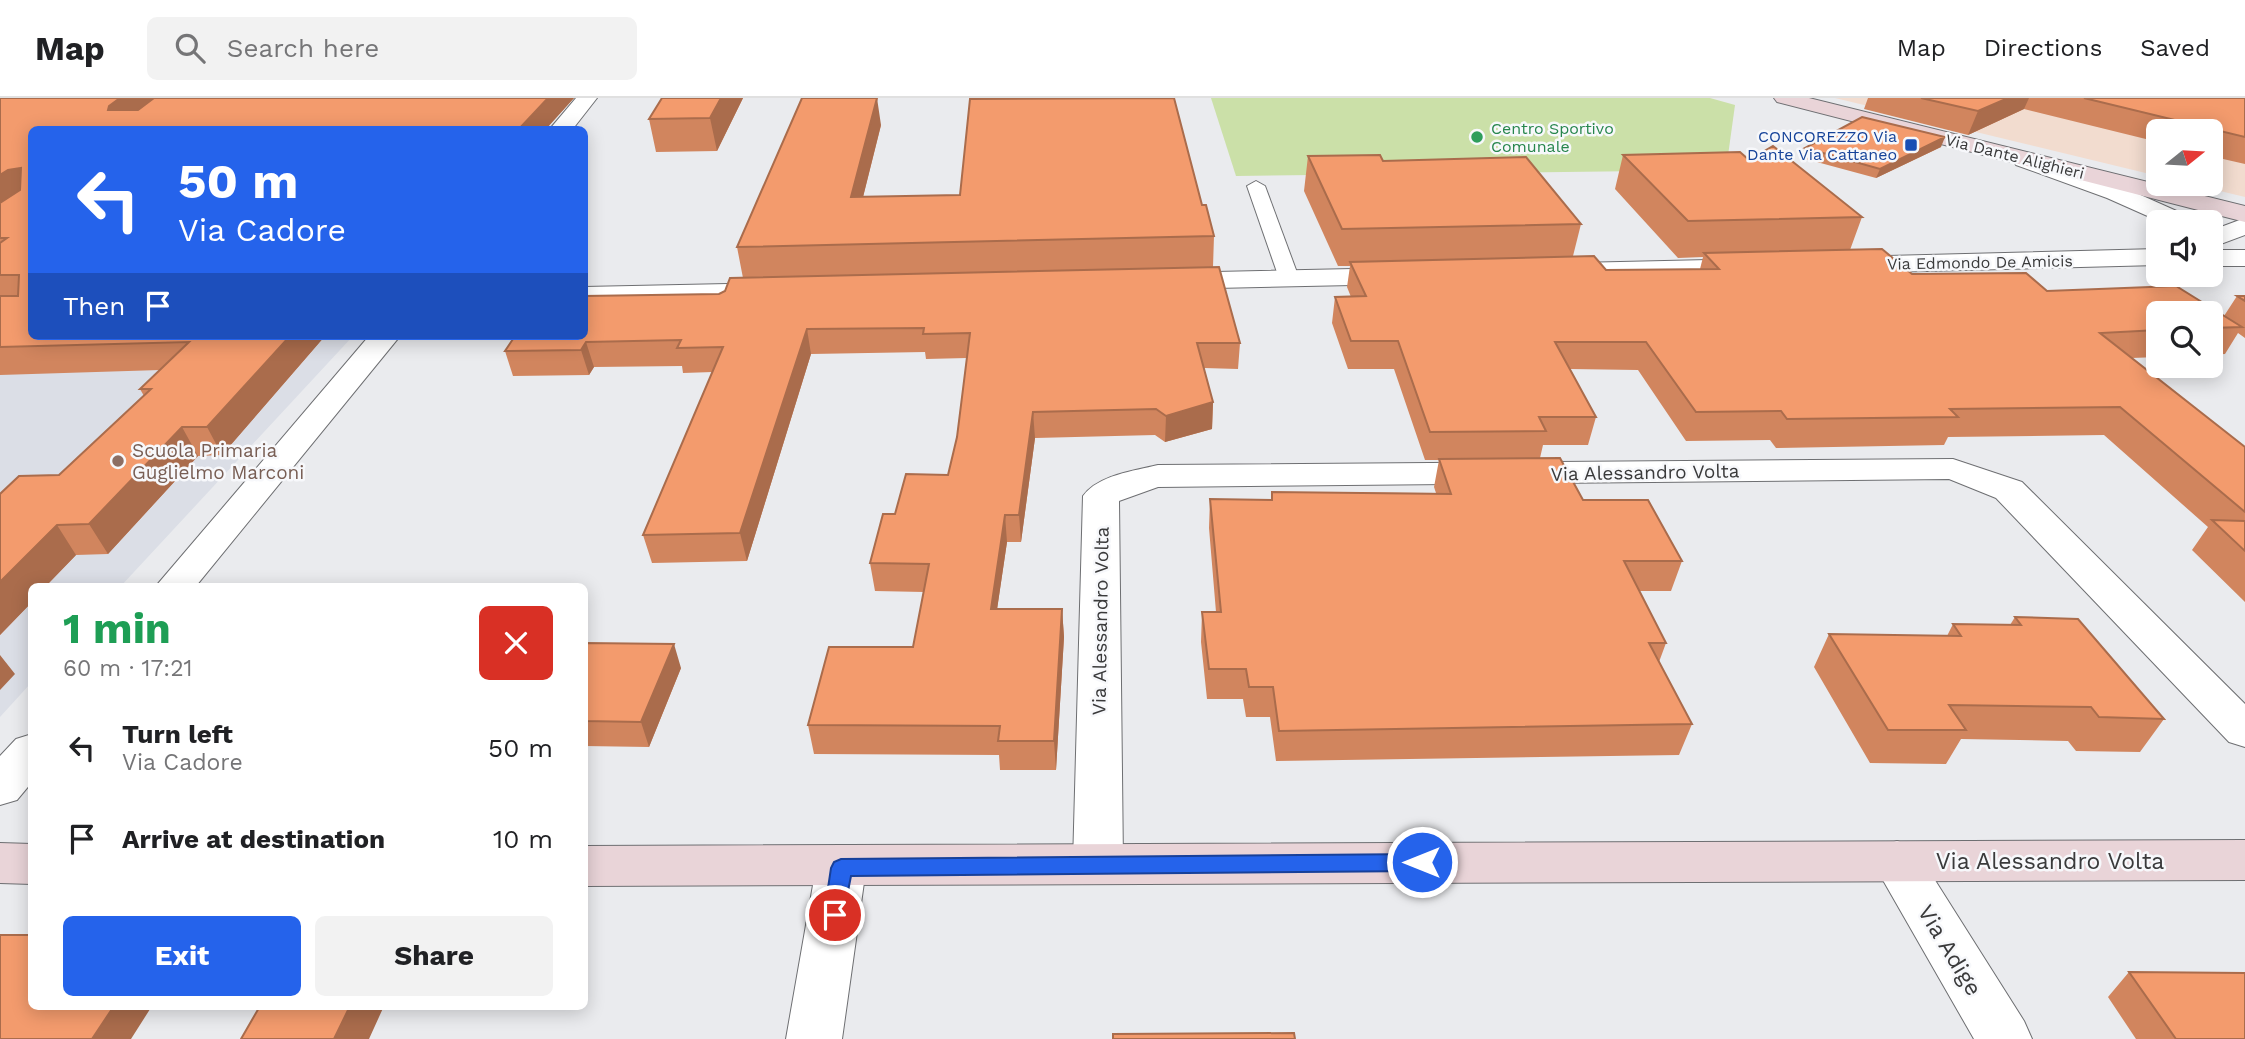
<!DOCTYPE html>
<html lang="en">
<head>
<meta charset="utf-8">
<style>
  body { margin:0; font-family:"Work Sans",sans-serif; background:#f2f2f2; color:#202124; height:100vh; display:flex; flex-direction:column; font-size:26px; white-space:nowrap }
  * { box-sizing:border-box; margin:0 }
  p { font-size:23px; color:#757577 }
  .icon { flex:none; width:38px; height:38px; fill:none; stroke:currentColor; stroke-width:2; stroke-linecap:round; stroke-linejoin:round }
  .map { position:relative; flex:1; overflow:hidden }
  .side { position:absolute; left:28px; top:485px; width:560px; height:427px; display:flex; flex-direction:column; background:#fff; border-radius:10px; box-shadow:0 4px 18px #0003 }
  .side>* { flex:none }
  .banner { position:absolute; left:28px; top:28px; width:560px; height:214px; border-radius:10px; box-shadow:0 4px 18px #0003; background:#2563eb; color:#fff; overflow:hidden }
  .needle { width:46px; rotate:72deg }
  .fabs { position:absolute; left:2146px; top:21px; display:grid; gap:14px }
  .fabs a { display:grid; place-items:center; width:77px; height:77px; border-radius:10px; background:#fff; box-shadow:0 4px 18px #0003; font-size:35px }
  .pin { position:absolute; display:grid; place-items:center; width:60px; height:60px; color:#fff; margin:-30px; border:4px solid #fff; border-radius:50%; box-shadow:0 2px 7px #0007 }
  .me { position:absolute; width:77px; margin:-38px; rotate:270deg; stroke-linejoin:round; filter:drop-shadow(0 0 5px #0008) }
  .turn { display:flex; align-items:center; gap:24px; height:147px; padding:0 35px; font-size:32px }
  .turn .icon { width:91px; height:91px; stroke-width:2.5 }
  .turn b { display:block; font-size:49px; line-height:60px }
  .then { display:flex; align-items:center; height:66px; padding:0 35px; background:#0003; gap:14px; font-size:26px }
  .round { display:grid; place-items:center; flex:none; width:74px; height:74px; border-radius:10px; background:#f2f2f2 }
  .summary { display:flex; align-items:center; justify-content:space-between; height:119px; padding:0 35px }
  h1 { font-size:42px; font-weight:700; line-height:52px; color:#1e9e55 }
  .button { display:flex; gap:14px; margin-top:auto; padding:14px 35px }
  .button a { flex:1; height:80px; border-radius:10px; background:#2563eb; color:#fff; font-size:28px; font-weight:700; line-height:80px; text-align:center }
  .button a+a { background:#f2f2f2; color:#202124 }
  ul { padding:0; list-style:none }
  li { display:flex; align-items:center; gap:21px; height:91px; padding:0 35px }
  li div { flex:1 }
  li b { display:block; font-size:26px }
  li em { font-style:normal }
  header { display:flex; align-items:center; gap:42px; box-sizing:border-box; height:98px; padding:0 35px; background:#fff; border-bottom:2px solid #e0e0e0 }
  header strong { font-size:33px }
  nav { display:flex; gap:38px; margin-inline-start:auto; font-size:24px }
  .search { width:490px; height:63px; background:#f2f2f2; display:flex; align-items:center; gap:18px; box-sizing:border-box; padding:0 24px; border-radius:10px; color:#757577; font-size:26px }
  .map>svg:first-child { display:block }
  .built { fill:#dbdee6 }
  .industrial { fill:#f2dccf }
  .green { fill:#cbe0a8 }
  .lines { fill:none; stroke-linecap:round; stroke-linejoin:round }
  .lane-casing { stroke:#6e6f72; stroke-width:2 }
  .street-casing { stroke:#6e6f72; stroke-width:2 }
  .secondary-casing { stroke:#6e6f72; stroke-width:2 }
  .lane { fill:#fff; fill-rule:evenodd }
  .street { fill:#fff; fill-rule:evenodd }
  .secondary { fill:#e9d4d8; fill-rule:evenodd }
  .wall { fill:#d1855e }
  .shaded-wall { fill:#aa6c4c }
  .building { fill:#f39b6d; stroke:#aa6c4c; stroke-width:2 }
  .route { fill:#2563eb; stroke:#184099; stroke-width:2 }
  .leisure-dot { fill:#2e9e5b; stroke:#f7f8fb; stroke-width:2.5 }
  .transit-dot { fill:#1a4fb4; stroke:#f7f8fb; stroke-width:2.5 }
  .education-dot { fill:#8d6e63; stroke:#f7f8fb; stroke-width:2.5 }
  .labels { text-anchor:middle; stroke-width:5; stroke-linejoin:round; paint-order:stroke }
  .far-leisure-label { font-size:16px; fill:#27864d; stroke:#f7f8fb; text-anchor:start }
  .far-transit-label { font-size:16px; fill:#164399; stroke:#f7f8fb; text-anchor:end }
  .far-street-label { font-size:16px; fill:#3a3a3b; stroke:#f7f8fb }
  .education-label { font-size:19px; fill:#785e54; stroke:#f7f8fb; text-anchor:start }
  .street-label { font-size:19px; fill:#3a3a3b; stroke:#f7f8fb }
  .near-street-label { font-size:23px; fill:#3a3a3b; stroke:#f7f8fb }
</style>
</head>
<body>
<header>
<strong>Map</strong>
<div class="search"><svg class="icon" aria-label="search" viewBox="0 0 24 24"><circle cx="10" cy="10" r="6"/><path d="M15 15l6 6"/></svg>Search here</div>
<nav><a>Map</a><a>Directions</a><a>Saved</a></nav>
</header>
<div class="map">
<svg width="2245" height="941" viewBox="0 0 2245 941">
  <rect width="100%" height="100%" fill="#eaebee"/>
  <path class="built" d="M 0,229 L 32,238 L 353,238 L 121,488 L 32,488 L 31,585 L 0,619 Z"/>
  <path class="industrial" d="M 1835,0 L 2245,0 L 2245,99 L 2191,86 L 2210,86 L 2210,33 L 2158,33 L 2158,78 Z"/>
  <path class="green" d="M 1211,0 L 1710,0 L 1735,7 L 1726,72 L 1236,78 Z"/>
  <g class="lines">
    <g class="lane-casing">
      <path id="lane" d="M 1256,83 L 1265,88 L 1299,180 L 1296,184 L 1282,184 L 1279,180 L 1247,88 Z"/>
    </g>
    <g class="street-casing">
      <path id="street" d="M 576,0 L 597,0 L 572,32 L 549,32 Z
        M 2024,55 L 2125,90 L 2190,119 L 2194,124 L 2161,124 L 2107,100 L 2016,67 L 2012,62 L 2016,57 Z
        M 2245,120 L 2245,137 L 2210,150 L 2210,133 Z
        M 2158,151 L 2158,167 L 1848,175 L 1838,173 L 1834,167 L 1838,161 L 1848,159 Z
        M 2210,152 L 2245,152 L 2245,168 L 2210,168 Z
        M 1753,161 L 1763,163 L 1767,169 L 1763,175 L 1576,181 L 1566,179 L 1562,173 L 1566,167 L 1576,165 Z
        M 1400,170 L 1410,172 L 1414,178 L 1410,184 L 1400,186 L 1170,191 L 1160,189 L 1156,183 L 1160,177 L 1170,175 Z
        M 774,185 L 784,187 L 788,193 L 784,199 L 774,201 L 584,205 L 584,189 Z
        M 369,238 L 400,238 L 196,488 L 156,488 Z
        M 1953,361 L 2022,384 L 2245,606 L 2245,649 L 2229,644 L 1996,400 L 1949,381 L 1158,389 L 1119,403 L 1123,766 L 1116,780 L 1098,786 L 1080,780 L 1073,766 L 1083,398 C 1098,377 1134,373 1158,367 Z
        M 32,636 L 32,684 L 17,702 L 0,707 L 0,658 L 16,641 Z
        M 1897,743 L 1914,749 L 2024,923 L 2032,941 L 1974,941 L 1872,763 L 1880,749 Z
        M 841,750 L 859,756 L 866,770 L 842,941 L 786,941 L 816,770 L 823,756 Z"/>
    </g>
    <g class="secondary-casing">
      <path id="secondary" d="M 1774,0 L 1809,0 L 2245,108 L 2245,124 L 1777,4 Z
        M 2245,742 L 2245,782 L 584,788 L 584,748 Z
        M 0,745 L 32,746 L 32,786 L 0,785 Z"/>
    </g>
    <use href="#lane" class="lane"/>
    <use href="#street" class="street"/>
    <use href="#secondary" class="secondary"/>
  </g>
  <path class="wall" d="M 0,0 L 574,0 L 545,32 L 32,32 L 32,238 L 325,238 L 222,357 L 198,358 L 108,456 L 76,457 L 46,488 L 32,488 L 32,504 L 0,537 L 0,396 L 59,377 L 144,298 L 140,291 L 160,272 L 0,277 Z
    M 662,0 L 743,0 L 717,53 L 656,54 L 649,21 Z
    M 1868,0 L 2245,0 L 2245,66 L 2210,58 L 2210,33 L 2158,33 L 2158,44 L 2024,11 L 1968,37 L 1864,11 Z
    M 881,27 L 863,99 L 1202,107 L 1214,138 L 1213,169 L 1240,245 L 1238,271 L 1204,270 L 1213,304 L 1212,331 L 1165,344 L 1155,337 L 1035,340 L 1021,444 L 1007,444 L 997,511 L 1062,511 L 1064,539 L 1056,672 L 1000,672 L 999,657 L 814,656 L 808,627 L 913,549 L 924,494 L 875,493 L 870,465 L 895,416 L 948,377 L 957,339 L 967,260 L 926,261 L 925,254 L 811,256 L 747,463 L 652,465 L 643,437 L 713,274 L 683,275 L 682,268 L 594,269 L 589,277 L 513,278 L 505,253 L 719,196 L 725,193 L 743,180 L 737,149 Z
    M 1773,48 L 1862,119 L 1850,152 L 1882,151 L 1912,176 L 2026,175 L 2047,193 L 2176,188 L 2224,218 L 2237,198 L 2245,198 L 2245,240 L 2238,235 L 2225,256 L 2210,257 L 2210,215 L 2158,215 L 2158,259 L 2132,260 L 2245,349 L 2245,504 L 2192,452 L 2208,429 L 2104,337 L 1948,339 L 1944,347 L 1776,350 L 1770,342 L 1686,343 L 1638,272 L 1570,271 L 1596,319 L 1588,347 L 1543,347 L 1540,360 L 1560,360 L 1583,402 L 1648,402 L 1682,463 L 1671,493 L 1639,493 L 1666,545 L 1659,564 L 1692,626 L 1679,657 L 1276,663 L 1270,619 L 1246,619 L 1243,601 L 1207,601 L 1201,544 L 1202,514 L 1216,514 L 1209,430 L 1210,401 L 1271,402 L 1272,394 L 1436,395 L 1434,389 L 1439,362 L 1425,362 L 1394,271 L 1348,271 L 1332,225 L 1335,199 L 1351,199 L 1347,189 L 1350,168 L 1338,168 L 1304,93 L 1308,58 L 1380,57 L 1383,63 L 1526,59 L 1581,126 L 1573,158 L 1594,158 L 1606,172 L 1700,171 L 1703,159 L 1678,160 L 1615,91 L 1623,57 L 1740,54 L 1749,62 Z
    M 1941,49 L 1876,80 L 1802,60 L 1805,50 Z
    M 2015,519 L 2164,621 L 2140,654 L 2076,653 L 2068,643 L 1961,641 L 1946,666 L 1870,665 L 1814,569 L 1829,536 L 1947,538 L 1953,526 L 2010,527 Z
    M 584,545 L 681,570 L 649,649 L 584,648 Z
    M 2129,874 L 2245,941 L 2136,941 L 2108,899 Z"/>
  <path class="shaded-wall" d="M 120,0 L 159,0 L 119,30 L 108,12 L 109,8 Z
    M 548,0 L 574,0 L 545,32 L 518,32 Z
    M 721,0 L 743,0 L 717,53 L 710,20 Z
    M 877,0 L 881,27 L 855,131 L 851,99 Z
    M 2008,0 L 2029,0 L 2024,11 L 1968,37 L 1978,13 Z
    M 1945,39 L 1941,49 L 1876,80 L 1880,71 Z
    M 21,70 L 32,89 L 0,109 L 0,77 L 8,72 Z
    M 807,231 L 811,256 L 747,463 L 740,435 Z
    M 290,238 L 325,238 L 222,357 L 207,329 Z
    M 586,244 L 594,269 L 589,277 L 581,252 Z
    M 1213,304 L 1212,331 L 1165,344 L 1166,318 Z
    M 1033,314 L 1035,340 L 1021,444 L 1019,417 Z
    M 182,329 L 198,358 L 108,456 L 89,426 Z
    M 1005,417 L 1007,444 L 993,539 L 991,511 Z
    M 57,427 L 76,457 L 46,488 L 32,488 L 32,504 L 0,537 L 0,484 Z
    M 1062,511 L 1064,539 L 1056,672 L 1054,643 Z
    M 674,546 L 681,570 L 649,649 L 641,624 Z
    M 0,557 L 15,576 L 0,592 Z
    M 114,908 L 152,908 L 131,941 L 92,941 Z
    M 350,908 L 384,908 L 369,941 L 334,941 Z"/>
  <path class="building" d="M 0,0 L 120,0 L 109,8 L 108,12 L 138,12 L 154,0 L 548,0 L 518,32 L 32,32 L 32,238 L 290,238 L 207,329 L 182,329 L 89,426 L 57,427 L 0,484 L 0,396 L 19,378 L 59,377 L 151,291 L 140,291 L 189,244 L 0,249 L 0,198 L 18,198 L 19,177 L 0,177 L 0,145 L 7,140 L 0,140 L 0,105 L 20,92 L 21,70 L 8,72 L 0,77 Z
    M 662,0 L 721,0 L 710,20 L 649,21 Z
    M 802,0 L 877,0 L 851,99 L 960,97 L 970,1 L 1174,0 L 1202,107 L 1206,107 L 1214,138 L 737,149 Z
    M 1921,0 L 2008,0 L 1978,13 Z
    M 2084,0 L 2245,0 L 2245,39 Z
    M 1862,19 L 1945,39 L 1880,71 L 1805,50 Z
    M 1773,48 L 1862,119 L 1688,123 L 1623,57 L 1740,54 L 1749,62 Z
    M 1380,57 L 1383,63 L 1526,59 L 1581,126 L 1342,131 L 1308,58 Z
    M 1882,151 L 1912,176 L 2026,175 L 2047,193 L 2176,188 L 2242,229 L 2210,230 L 2210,215 L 2158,215 L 2158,232 L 2100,235 L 2245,349 L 2245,414 L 2120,309 L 1950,311 L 1958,319 L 1787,321 L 1781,313 L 1696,314 L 1646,244 L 1555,244 L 1596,319 L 1539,319 L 1546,333 L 1430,334 L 1398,243 L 1351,243 L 1335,199 L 1366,198 L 1350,164 L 1594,158 L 1606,172 L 1719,171 L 1704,155 Z
    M 1219,169 L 1240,245 L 1197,245 L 1213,304 L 1166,318 L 1156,311 L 1033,314 L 1019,417 L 1005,417 L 991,511 L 1062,511 L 1054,643 L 998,643 L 1000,628 L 808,627 L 829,549 L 913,549 L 929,466 L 870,465 L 883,416 L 895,416 L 906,376 L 948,377 L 957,339 L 970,235 L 923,236 L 924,230 L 807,231 L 740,435 L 643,437 L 723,249 L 677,250 L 681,242 L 586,244 L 581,252 L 505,253 L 515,238 L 584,238 L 584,198 L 719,196 L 725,193 L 730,180 Z
    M 2237,198 L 2245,198 L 2245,203 Z
    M 1560,360 L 1583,402 L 1648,402 L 1682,463 L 1624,463 L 1666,545 L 1649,545 L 1692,626 L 1279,633 L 1273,589 L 1249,589 L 1246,571 L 1209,571 L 1202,514 L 1221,514 L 1210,401 L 1272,402 L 1272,394 L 1451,396 L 1439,361 Z
    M 2212,422 L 2245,423 L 2245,453 Z
    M 2015,519 L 2078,521 L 2164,621 L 2099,619 L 2091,609 L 1949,607 L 1966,632 L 1888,632 L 1829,536 L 1961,538 L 1953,526 L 2021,527 Z
    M 584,545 L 674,546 L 641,624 L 584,623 Z
    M 0,837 L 32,837 L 32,908 L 114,908 L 92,941 L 0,941 Z
    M 2129,874 L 2245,875 L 2245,941 L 2176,941 Z
    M 260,908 L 350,908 L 334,941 L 241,941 Z
    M 1294,935 L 1295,941 L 1113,941 L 1113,936 Z"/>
  <path class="route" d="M 1422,756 L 1429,759 L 1432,764 L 1429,770 L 1422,773 L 851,778 L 842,823 L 835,826 L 827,823 L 824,817 L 831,770 L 834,764 L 841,761 Z"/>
  <circle class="leisure-dot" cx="1477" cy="39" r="7"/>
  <rect class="transit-dot" x="1904" y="40" width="14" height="14" rx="3.5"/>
  <circle class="education-dot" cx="118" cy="363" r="7"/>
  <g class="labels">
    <g class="far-leisure-label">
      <text x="1491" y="36">Centro Sportivo<tspan x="1491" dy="18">Comunale</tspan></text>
    </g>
    <g class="far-transit-label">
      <text x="1897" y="44">CONCOREZZO Via<tspan x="1897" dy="18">Dante Via Cattaneo</tspan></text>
    </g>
    <g class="far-street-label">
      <text transform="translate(2015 58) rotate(14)" y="6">Via Dante Alighieri</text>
      <text transform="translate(1980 164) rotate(-1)" y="6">Via Edmondo De Amicis</text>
    </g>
    <g class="education-label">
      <text x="132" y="359">Scuola Primaria<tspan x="132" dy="22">Guglielmo Marconi</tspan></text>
    </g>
    <g class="street-label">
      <text transform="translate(1645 374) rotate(-1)" y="7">Via Alessandro Volta</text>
      <text transform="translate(1100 523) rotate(-89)" y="7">Via Alessandro Volta</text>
    </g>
    <g class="near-street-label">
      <text x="2050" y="771">Via Alessandro Volta</text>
      <text transform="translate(1950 852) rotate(59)" y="8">Via Adige</text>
    </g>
  </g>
</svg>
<div class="fabs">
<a><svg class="needle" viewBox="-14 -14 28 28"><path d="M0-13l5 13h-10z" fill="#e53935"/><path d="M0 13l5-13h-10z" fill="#757577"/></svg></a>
<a><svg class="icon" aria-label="sound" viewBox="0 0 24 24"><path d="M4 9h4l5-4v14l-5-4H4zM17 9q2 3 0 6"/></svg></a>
<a><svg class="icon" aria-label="search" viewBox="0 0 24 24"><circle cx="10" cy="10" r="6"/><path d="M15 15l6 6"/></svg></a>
</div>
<div class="pin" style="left:835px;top:817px;background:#d93025"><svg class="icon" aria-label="arrive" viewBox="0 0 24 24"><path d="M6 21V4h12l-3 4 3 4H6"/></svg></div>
<svg class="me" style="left:1422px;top:764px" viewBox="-20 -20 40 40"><circle r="17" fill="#2563eb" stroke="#fff" stroke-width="3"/><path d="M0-11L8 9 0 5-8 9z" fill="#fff"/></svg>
<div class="banner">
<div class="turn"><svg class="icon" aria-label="left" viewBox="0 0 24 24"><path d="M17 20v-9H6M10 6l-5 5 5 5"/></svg><div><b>50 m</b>Via Cadore</div></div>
<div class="then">Then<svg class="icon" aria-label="arrive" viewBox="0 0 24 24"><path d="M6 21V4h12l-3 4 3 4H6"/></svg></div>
</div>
<section class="side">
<div class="summary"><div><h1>1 min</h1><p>60 m · 17:21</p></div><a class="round" style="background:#d93025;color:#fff"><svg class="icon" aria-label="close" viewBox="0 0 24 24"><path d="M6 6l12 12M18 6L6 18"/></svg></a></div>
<ul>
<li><svg class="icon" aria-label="left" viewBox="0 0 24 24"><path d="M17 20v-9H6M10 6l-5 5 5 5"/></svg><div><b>Turn left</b><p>Via Cadore</p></div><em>50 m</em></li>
<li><svg class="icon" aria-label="arrive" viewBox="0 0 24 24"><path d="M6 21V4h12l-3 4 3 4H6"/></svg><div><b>Arrive at destination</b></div><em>10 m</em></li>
</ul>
<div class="button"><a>Exit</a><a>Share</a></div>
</section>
</div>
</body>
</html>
